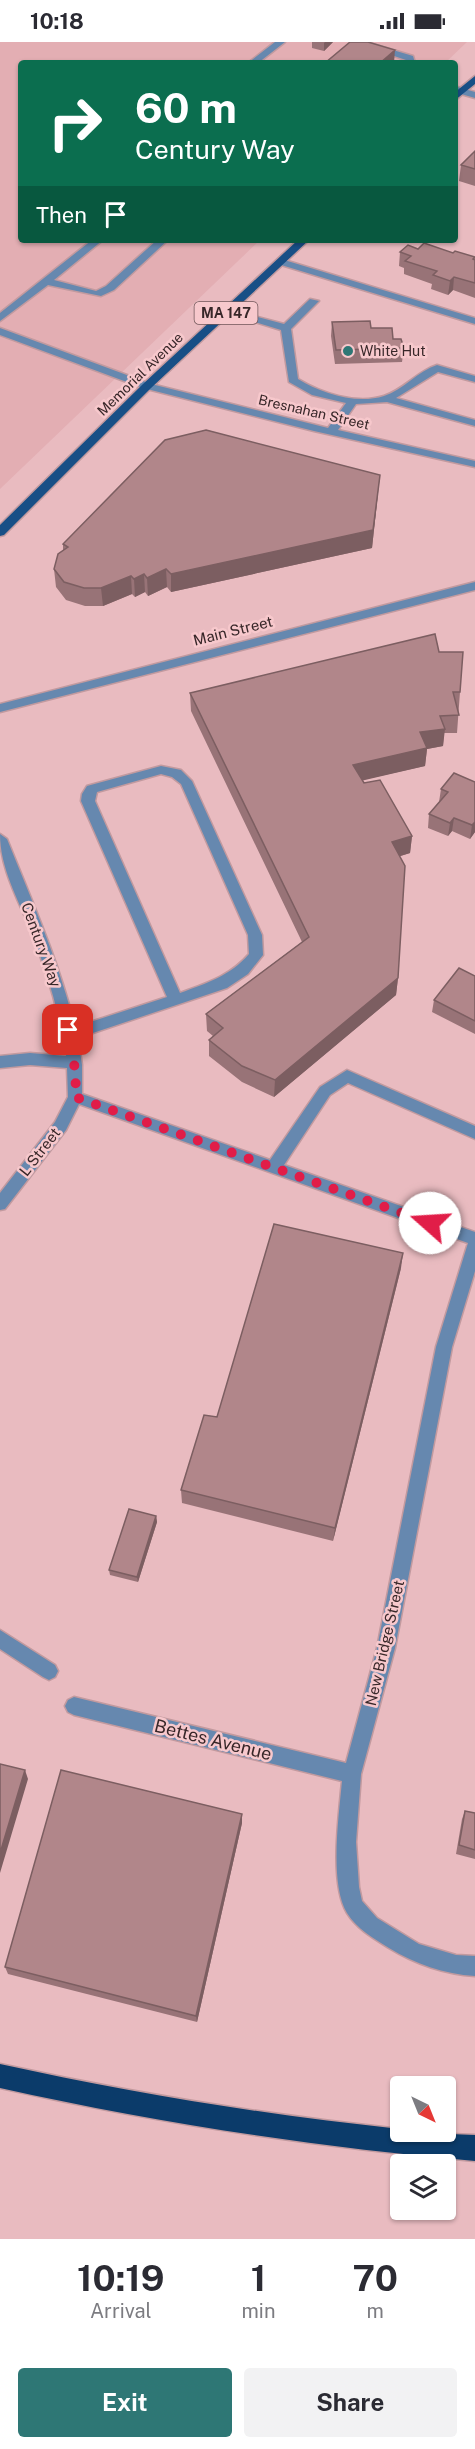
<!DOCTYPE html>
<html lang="en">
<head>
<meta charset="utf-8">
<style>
  body { margin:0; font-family:"Public Sans",sans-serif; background:#f2f2f3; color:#2b2b33; height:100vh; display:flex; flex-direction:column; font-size:22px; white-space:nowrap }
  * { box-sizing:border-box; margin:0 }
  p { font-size:20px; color:#7c7c81 }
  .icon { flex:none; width:33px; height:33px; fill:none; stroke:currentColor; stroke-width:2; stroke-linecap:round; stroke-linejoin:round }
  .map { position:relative; height:2197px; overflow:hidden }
  .panel { display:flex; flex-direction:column; background:#fff; flex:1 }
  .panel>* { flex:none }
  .hud { position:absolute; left:18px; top:18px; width:440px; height:183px; border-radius:6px; box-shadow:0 2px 4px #0004; background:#0b6e4f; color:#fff; overflow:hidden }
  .needle { width:39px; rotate:137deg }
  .fabs { position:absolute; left:390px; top:2034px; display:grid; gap:12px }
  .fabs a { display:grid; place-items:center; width:66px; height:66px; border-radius:6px; background:#fff; box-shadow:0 2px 4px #0004; font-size:30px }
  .pin { position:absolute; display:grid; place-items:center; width:51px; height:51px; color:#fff; margin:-26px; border-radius:12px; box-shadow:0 3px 9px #0006 }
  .me { position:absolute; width:66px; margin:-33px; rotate:289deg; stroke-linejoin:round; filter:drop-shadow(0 0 4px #0008) }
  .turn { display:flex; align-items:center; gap:21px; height:126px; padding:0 18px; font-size:27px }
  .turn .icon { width:78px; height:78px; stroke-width:2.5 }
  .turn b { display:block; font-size:42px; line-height:51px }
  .then { display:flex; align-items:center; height:57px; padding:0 18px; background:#0003; gap:12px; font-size:22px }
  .eta { display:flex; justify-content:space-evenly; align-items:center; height:102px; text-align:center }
  .eta b { font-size:36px; font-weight:700; line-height:42px }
  .primary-button { display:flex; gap:12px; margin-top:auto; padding:12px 18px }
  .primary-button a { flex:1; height:69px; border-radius:6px; background:#2e7775; color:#fff; font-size:24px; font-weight:700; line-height:69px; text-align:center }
  .primary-button a+a { background:#f2f2f3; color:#2b2b33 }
  .status { display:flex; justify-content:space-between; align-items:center; height:42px; padding:0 30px; background:#fff; direction:ltr }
  .status svg { height:16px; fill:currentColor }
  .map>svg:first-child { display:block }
  .built { fill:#e3aeb3 }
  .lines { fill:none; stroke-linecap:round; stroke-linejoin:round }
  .minor-casing { stroke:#c29a9f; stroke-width:3 }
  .major-casing { stroke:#c29a9f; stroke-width:3 }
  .highway-casing { stroke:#c29a9f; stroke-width:3 }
  .minor { fill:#6688af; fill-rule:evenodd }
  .major { fill:#184f86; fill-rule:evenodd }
  .highway { fill:#0b3b6a; fill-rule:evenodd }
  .wall { fill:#987377 }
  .shaded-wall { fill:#7c5e61 }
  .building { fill:#b1868a; stroke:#7c5e61; stroke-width:1.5 }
  .route { stroke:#e11d48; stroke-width:10; stroke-dasharray:0 18 }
  .poi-dot { fill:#2e7775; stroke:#f7c8cc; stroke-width:2 }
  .labels { text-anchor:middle; stroke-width:5; stroke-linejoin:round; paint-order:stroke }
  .shield { fill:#f7c8cc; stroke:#71575a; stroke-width:1.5 }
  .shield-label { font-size:14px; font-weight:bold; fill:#382729 }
  .far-poi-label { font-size:14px; fill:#382729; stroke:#f7c8cc; text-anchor:start }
  .far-street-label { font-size:14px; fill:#382729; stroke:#f7c8cc }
  .street-label { font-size:15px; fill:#382729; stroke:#f7c8cc }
  .near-street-label { font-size:18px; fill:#382729; stroke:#f7c8cc }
</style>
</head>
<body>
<div class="status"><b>10:18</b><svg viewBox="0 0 49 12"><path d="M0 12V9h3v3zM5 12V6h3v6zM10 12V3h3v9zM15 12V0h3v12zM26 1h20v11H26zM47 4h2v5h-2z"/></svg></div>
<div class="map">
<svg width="475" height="2197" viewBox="0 0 475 2197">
  <rect width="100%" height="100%" fill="#e9bbc0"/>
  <path class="built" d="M 0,0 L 467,0 L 445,21 L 21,21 L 21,198 L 260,198 L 0,447 Z"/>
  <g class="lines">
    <g class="minor-casing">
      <path id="minor" d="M 275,0 L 285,0 L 258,21 L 248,21 Z
        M 353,0 L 366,0 L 413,14 L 415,21 L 407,21 L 406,18 Z
        M 454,44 L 475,50 L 475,56 L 454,50 Z
        M 92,198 L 103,198 L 54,238 L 96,249 L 106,244 L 157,198 L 168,198 L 114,248 L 101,254 L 48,243 L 0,279 L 0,271 Z
        M 281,217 L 475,276 L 475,282 L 278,222 L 276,220 Z
        M 310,257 L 319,259 L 291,287 L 298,337 C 321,351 356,363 384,354 C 403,348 418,329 437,323 L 475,334 L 475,340 L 438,330 L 396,356 L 475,378 L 475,384 L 387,360 L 356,362 L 338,388 L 475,419 L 475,425 L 314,389 L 143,346 L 0,293 L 0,286 L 151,342 L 328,386 L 346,361 L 312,353 L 289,340 L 281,288 L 222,270 L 227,267 L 284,282 Z
        M 475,540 L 475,548 L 0,670 L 0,662 Z
        M 161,724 L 181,728 L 192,739 L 262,893 L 263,913 L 248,932 L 227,946 L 78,996 L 82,1023 L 82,1052 L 270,1118 L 320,1045 L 347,1028 L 475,1084 L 475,1097 L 348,1041 L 330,1053 L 284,1123 L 475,1190 L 475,1229 L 452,1305 L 395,1606 L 361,1732 L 356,1800 L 359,1845 L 362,1859 L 377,1876 L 419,1902 L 456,1913 L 475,1914 L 475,1934 C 444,1932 415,1922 389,1906 C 373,1896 357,1887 347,1871 C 329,1841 339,1773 342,1739 L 74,1673 L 68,1670 L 65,1664 L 68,1658 L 74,1655 L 346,1721 L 377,1606 L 436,1305 L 468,1201 L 79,1062 L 66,1088 L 5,1167 L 0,1168 L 0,1151 L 55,1080 L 68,1055 L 67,1026 L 30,1023 L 0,1026 L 0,1014 L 30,1011 L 66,1014 C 60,972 47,930 31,889 C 18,857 0,826 0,792 L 7,797 C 32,859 59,920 75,985 L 167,955 L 81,759 L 82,752 L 87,744 ZM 161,732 L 172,735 L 181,742 L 248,893 L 249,912 C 230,934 207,941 180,951 L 95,759 L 97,750 Z
        M 0,1588 L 55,1623 L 58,1629 L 55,1635 L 49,1638 L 43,1635 L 0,1607 Z"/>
    </g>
    <g class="major-casing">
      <path id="major" d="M 475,34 L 475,42 L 454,59 L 454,51 Z
        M 298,198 L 309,198 L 151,346 L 4,493 L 0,494 L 0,483 L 143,342 Z"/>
    </g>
    <g class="highway-casing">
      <path id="highway" d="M 0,2022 C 132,2051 266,2073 400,2087 L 400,2090 L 475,2093 L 475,2119 C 315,2105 157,2081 0,2046 Z"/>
    </g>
    <use href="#minor" class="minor"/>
    <use href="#major" class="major"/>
    <use href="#highway" class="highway"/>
  </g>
  <path class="wall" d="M 312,0 L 333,0 L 324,9 L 312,6 Z
    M 475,109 L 475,144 L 459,139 L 461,123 Z
    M 418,207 L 453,211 L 475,215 L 475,256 L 453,248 L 448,253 L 431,247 L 432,242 L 404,232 L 404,226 L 399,224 L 400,210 Z
    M 332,280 L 371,286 L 393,297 L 404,306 L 402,320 L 335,322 L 331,294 Z
    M 378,451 L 372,506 L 171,550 L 167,545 L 148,554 L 145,550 L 135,555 L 132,552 L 103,564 L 85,564 L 66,558 L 56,545 L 54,527 L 63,508 L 63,502 Z
    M 439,610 L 460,650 L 457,691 L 444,691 L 443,704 L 427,707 L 425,724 L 362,738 L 412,794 L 410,811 L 400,814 L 398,936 L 396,953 L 274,1055 L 242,1040 L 209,1014 L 209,998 L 213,994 L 207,989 L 206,972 L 302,900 L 191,669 L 190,651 Z
    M 475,740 L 475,790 L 470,797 L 452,789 L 448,794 L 428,786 L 429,772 L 439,760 L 441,747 Z
    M 475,934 L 475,992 L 432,970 L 434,958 Z
    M 401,1226 L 333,1499 L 182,1461 L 181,1448 L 217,1375 Z
    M 156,1474 L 157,1480 L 138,1540 L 110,1533 L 109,1528 Z
    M 465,1769 L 475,1771 L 475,1817 L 456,1812 L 462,1777 Z
    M 242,1772 L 242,1781 L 197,1980 L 8,1932 L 5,1925 Z"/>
  <path class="shaded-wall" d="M 325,0 L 333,0 L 324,9 L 324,1 Z
    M 395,8 L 394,21 L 380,21 Z
    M 454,235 L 453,248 L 448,253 L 450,239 Z
    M 380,433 L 372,506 L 171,550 L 171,532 Z
    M 166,527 L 167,545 L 148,554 L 147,536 Z
    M 144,532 L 145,550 L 135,555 L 134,537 Z
    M 131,534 L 132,552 L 103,564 L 101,546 Z
    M 445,687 L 443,704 L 427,707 L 425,724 L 352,741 L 353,723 L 420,690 Z
    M 454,776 L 452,789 L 448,794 L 450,781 Z
    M 475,780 L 475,790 L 470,797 L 472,783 Z
    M 412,794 L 410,811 L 391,817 L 392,800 Z
    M 398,936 L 396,953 L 274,1055 L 275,1038 Z
    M 403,1211 L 401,1226 L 333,1499 L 335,1486 Z
    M 156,1474 L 157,1480 L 138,1540 L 137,1535 Z
    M 25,1728 L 28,1737 L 0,1831 L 0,1811 Z
    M 242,1772 L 242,1781 L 197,1980 L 196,1974 Z"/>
  <path class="building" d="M 350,0 L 368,0 L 395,8 L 380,21 L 325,21 Z
    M 475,109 L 475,127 L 461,123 Z
    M 424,201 L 453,211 L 455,209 L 475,215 L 473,217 L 475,218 L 475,241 L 454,235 L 450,239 L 433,233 L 437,229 L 405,219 L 411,214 L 400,210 L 408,203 L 418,207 Z
    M 370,279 L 371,286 L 392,286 L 393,297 L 401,297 L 404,306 L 336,308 L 332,280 Z
    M 206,388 L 380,433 L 373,488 L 171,532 L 166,527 L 147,536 L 144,532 L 134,537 L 131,534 L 101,546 L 84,546 L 64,540 L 54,527 L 58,512 L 68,505 L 63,502 L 165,398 Z
    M 435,592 L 439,610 L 463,610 L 460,650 L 453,650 L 459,673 L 440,674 L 445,687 L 420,690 L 427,706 L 353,723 L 364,741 L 380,738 L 412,794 L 392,800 L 405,824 L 398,936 L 275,1038 L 242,1024 L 209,998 L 223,986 L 206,972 L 309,895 L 190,651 Z
    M 454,731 L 475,740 L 475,780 L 472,783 L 454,776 L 450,781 L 429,772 L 448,750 L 441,747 Z
    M 459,926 L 475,934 L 475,979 L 434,958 Z
    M 274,1182 L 403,1211 L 335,1486 L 181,1448 L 204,1373 L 217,1375 Z
    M 129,1467 L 156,1474 L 137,1535 L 109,1528 Z
    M 0,1722 L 25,1728 L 0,1811 Z
    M 61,1728 L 242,1772 L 196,1974 L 5,1925 Z
    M 465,1769 L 475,1771 L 475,1808 L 459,1803 Z"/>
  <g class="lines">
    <path class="route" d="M 68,988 L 76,1033 L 75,1055 L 430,1181"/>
  </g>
  <circle class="poi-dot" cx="348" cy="309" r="6"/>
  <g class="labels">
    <rect class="shield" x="194.5" y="260" width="63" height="22" rx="4.5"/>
    <g class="shield-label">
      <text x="226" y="276">MA 147</text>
    </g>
    <g class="far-poi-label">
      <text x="360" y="314">White Hut</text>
    </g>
    <g class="far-street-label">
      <text transform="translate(140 332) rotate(-44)" y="5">Memorial Avenue</text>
      <text transform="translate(314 370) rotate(13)" y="5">Bresnahan Street</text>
    </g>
    <g class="street-label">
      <text transform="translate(233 589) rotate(-14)" y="5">Main Street</text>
      <text transform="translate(41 903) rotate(70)" y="5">Century Way</text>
      <text transform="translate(40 1110) rotate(-52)" y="5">L Street</text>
      <text transform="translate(385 1601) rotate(-77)" y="5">New Bridge Street</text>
    </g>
    <g class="near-street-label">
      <text transform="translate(213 1698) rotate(14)" y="6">Bettes Avenue</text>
    </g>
  </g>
</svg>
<div class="fabs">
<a><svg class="needle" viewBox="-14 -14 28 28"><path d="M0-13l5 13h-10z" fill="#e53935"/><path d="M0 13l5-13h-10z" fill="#7c7c81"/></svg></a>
<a><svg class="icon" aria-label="layers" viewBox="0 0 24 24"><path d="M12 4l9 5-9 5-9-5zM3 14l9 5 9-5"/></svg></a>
</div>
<div class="pin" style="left:68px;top:988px;background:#d93025"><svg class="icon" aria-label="arrive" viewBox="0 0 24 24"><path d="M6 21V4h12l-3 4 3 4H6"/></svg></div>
<svg class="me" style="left:430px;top:1181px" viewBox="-20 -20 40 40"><circle r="19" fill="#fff"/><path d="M0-13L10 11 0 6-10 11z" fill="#e11d48"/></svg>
<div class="hud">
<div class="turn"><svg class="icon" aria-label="right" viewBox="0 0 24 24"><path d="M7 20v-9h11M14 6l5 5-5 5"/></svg><div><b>60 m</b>Century Way</div></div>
<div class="then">Then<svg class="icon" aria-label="arrive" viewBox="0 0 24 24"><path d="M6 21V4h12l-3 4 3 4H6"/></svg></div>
</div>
</div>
<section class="panel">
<div class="eta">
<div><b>10:19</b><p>Arrival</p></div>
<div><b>1</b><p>min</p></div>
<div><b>70</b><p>m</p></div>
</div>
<div class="primary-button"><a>Exit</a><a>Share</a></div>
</section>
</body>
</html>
